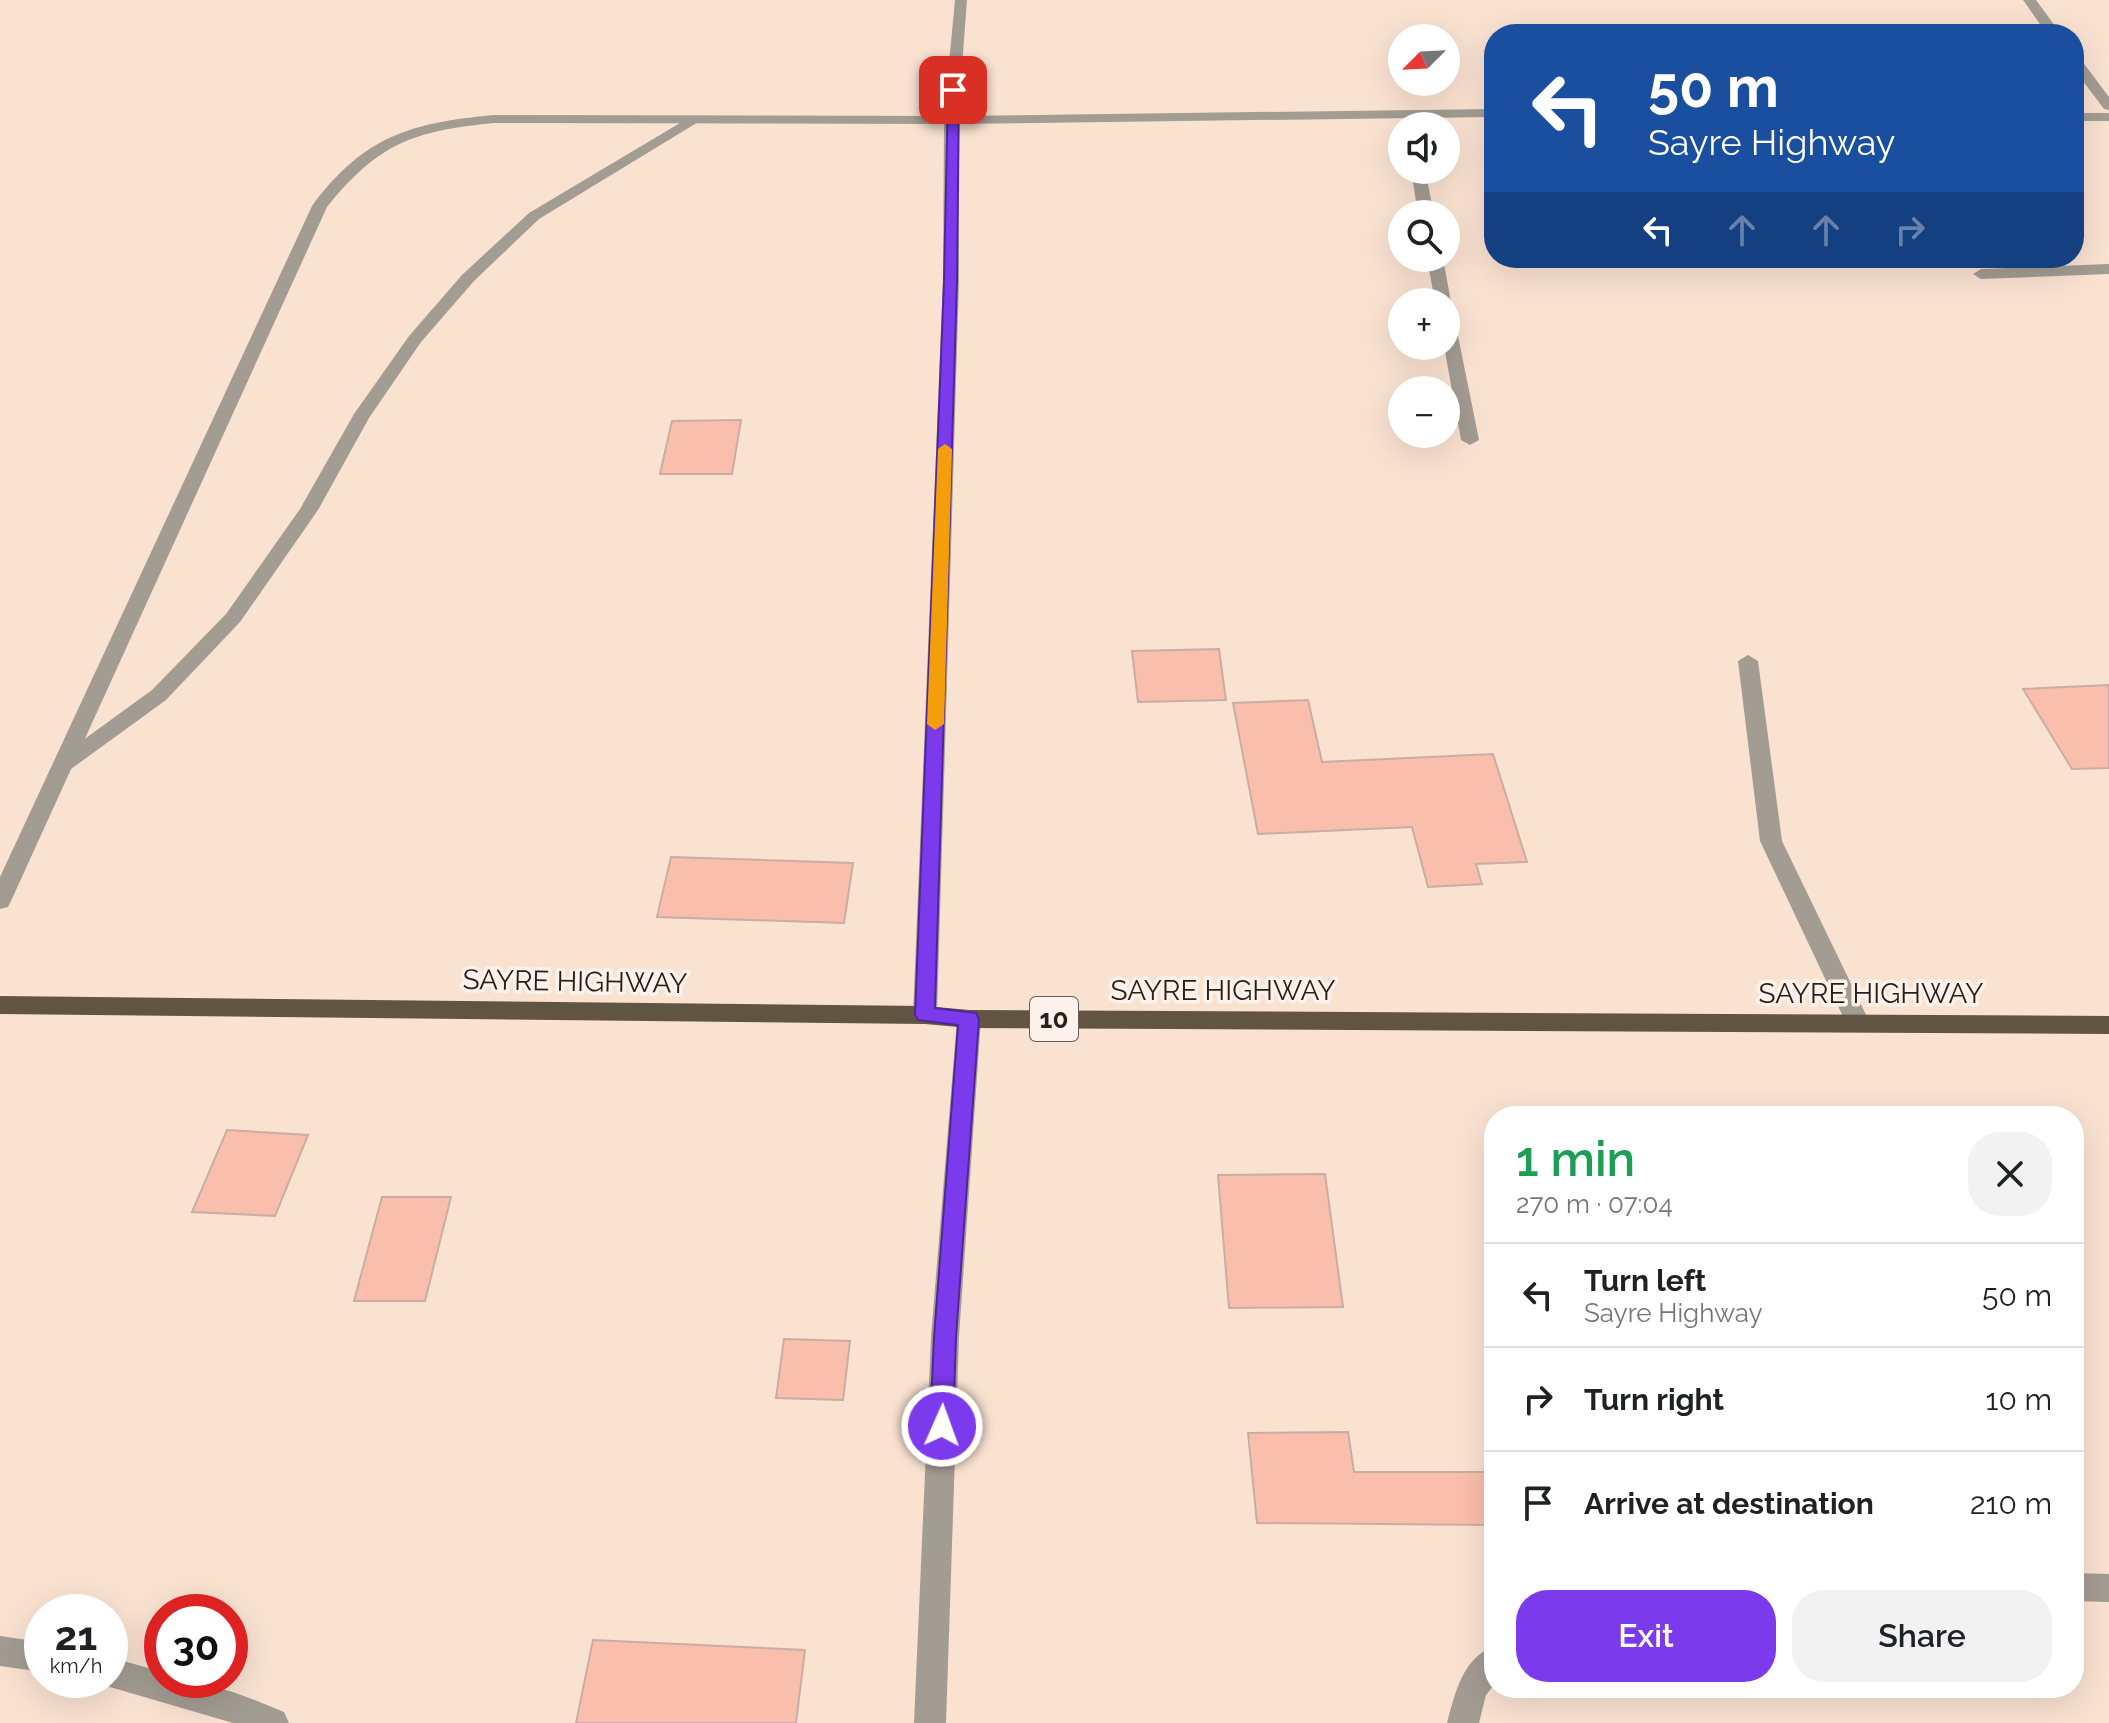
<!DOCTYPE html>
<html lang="en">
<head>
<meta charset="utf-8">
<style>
  body { margin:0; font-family:Raleway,sans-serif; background:#f2f2f2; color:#202124; height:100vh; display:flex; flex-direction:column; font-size:30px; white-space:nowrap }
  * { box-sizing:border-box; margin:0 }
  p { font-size:26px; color:#757577 }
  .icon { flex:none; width:44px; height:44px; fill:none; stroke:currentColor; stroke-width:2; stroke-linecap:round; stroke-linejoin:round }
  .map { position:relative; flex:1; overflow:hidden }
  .side { position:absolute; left:1484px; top:1106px; width:600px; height:592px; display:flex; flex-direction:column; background:#fff; border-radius:32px; box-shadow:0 8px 32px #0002 }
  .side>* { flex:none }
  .hud { position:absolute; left:1484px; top:24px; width:600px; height:244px; border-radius:32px; box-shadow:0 8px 32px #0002; background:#1a4fa0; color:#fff; overflow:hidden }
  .needle { width:52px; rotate:246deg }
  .buttons { position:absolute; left:1388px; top:24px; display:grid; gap:16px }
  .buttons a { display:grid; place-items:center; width:72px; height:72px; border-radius:50%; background:#fff; box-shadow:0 8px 32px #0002; font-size:40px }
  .speed { position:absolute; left:24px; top:1594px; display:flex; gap:16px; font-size:40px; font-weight:700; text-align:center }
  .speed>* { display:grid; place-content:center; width:104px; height:104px; border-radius:50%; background:#fff; box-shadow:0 8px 32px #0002; line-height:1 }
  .speed small { font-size:20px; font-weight:400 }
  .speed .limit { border:12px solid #d22; background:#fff; color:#111 }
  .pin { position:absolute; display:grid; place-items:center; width:68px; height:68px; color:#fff; margin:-34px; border-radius:16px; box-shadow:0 4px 12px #0006 }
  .me { position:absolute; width:88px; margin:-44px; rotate:2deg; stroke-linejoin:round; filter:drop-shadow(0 0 6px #0008) }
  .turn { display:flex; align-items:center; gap:28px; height:168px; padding:0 32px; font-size:36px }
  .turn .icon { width:104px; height:104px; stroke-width:2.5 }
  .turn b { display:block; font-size:56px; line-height:68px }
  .lanes { display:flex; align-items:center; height:76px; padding:0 32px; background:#0003; justify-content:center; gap:40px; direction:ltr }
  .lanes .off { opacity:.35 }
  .round { display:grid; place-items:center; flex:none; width:84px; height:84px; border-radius:32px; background:#f2f2f2 }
  .overview { display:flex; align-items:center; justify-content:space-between; height:136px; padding:0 32px }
  h1 { font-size:48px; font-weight:600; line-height:60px; color:#1e9e55 }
  .action { display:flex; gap:16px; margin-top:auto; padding:16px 32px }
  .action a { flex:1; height:92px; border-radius:32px; background:#7c3aed; color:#fff; font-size:32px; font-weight:600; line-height:92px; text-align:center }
  .action a+a { background:#f2f2f2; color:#202124 }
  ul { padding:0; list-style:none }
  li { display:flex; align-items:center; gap:24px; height:104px; padding:0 32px; border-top:2px solid #e0e0e0 }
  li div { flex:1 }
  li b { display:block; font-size:30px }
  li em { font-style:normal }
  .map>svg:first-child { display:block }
  .building { fill:#fabfac; stroke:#c9ada4; stroke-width:2 }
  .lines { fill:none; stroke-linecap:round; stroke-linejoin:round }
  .service { fill:#a39c93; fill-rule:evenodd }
  .minor { fill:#a39c93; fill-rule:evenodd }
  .trunk { fill:#615442; fill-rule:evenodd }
  .route { fill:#7c3aed; stroke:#51269a; stroke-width:2 }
  .slow { fill:#f59e0b }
  .labels { text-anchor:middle; stroke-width:7; stroke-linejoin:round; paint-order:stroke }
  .shield { fill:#fcf2eb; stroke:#675e57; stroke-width:2 }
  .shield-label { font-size:26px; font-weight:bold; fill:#271f18 }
  .street-label { font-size:28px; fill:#271f18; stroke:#fcf2eb }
</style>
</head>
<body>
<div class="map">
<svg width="2109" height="1723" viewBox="0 0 2109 1723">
  <rect width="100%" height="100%" fill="#fae2d1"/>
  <path class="building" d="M 741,420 L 732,474 L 660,474 L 672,421 Z
    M 1219,649 L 1226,700 L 1138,702 L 1132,651 Z
    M 2109,685 L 2109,768 L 2072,769 L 2023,689 Z
    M 1308,700 L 1322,762 L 1493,754 L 1527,862 L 1476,864 L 1482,884 L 1428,887 L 1412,827 L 1258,834 L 1233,703 Z
    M 671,857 L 853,863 L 844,923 L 657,917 Z
    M 227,1130 L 308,1135 L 275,1216 L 192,1212 Z
    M 1325,1174 L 1343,1307 L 1229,1308 L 1218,1175 Z
    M 382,1197 L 451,1197 L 425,1301 L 354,1301 Z
    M 784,1339 L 850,1341 L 843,1400 L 776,1398 Z
    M 1348,1432 L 1354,1472 L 1494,1472 L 1494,1525 L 1257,1523 L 1248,1433 Z
    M 593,1640 L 805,1650 L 796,1723 L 576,1723 Z"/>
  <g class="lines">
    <path class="service" d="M 2023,0 L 2036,0 L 2061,34 L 2047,34 Z
      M 2074,56 L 2079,57 L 2109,97 L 2109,110 L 2104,109 L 2074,69 Z
      M 1494,109 L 1494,117 L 951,124 L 944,120 L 951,116 Z
      M 2074,113 L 2109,113 L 2109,121 L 2074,121 Z
      M 690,117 L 697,121 L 695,124 L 539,219 L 474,281 L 421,342 L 369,418 L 318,510 L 240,622 L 166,700 L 71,769 L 57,769 L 54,764 L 57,759 L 152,690 L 226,614 L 300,509 L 354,414 L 409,336 L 462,275 L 529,213 Z
      M 1411,170 L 1425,170 L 1434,214 L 1418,214 Z
      M 1427,258 L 1443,258 L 1451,302 L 1449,305 L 1446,306 L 1446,302 L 1435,302 Z
      M 2109,264 L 2109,274 L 1981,279 L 1973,274 L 1981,269 Z
      M 1446,311 L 1454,316 L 1479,440 L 1470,445 L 1461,440 L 1444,346 L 1446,346 Z
      M 1748,655 L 1758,661 L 1782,841 L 1870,1023 L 1866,1030 L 1858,1032 L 1850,1030 L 1846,1023 L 1760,841 L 1738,661 Z"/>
    <path class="minor" d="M 955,0 L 967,0 L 958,120 L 959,281 L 937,1015 L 933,1021 L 925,1024 L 917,1021 L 913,1015 L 943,281 L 944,124 L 494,123 C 413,131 379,143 327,207 L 11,901 L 8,907 L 0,909 L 0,877 L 312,206 C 364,136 410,123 494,115 L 944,116 Z
      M 969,1010 L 977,1013 L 981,1019 L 959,1337 L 946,1723 L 914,1723 L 931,1337 L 957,1019 L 961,1013 Z
      M 2074,1573 L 2109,1574 L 2109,1602 L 2074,1601 Z
      M 0,1636 L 42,1642 L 42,1672 L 0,1666 Z
      M 1494,1646 L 1494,1685 L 1486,1695 L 1479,1723 L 1447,1723 C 1455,1693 1462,1659 1494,1646 Z
      M 110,1657 L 162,1672 L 162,1680 C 206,1680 244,1695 284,1712 L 289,1723 L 233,1723 L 110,1687 L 98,1680 L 110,1680 Z"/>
    <path class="trunk" d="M 0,996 L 925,1006 L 969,1010 L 2109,1016 L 2109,1034 L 969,1028 L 925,1024 L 0,1014 Z"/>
  </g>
  <path class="route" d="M 953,87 L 959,90 L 957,281 L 935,1008 L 976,1013 L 979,1019 L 956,1337 L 953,1426 L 950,1433 L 942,1436 L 934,1433 L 930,1426 L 934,1337 L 958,1025 L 918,1020 L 915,1015 L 944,281 L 948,90 Z"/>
  <path class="slow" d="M 945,444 L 952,449 L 944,724 L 935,730 L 927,724 L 938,449 Z"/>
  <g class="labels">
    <rect class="shield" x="1030" y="997" width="48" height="44" rx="6"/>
    <g class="shield-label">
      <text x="1054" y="1028">10</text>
    </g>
    <g class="street-label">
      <text transform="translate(575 981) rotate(1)" y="10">SAYRE HIGHWAY</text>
      <text x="1223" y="1000">SAYRE HIGHWAY</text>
      <text x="1871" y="1003">SAYRE HIGHWAY</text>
    </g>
  </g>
</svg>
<div class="buttons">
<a><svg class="needle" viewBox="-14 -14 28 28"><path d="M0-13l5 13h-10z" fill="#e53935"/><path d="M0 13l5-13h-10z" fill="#757577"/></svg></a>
<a><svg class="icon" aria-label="sound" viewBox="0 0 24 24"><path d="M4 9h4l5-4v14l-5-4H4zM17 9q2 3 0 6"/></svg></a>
<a><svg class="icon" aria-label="search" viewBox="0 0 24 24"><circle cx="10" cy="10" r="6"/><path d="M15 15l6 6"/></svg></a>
<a>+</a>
<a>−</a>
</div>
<div class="speed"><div>21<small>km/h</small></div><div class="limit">30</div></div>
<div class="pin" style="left:953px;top:90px;background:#d93025"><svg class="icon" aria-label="arrive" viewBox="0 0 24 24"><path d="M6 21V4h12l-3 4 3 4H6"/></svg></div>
<svg class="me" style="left:942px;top:1426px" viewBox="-20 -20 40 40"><circle r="17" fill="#7c3aed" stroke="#fff" stroke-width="3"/><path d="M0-11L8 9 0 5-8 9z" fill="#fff"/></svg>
<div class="hud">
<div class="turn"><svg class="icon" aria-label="left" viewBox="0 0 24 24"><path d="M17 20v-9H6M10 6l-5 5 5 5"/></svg><div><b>50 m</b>Sayre Highway</div></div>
<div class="lanes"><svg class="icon" aria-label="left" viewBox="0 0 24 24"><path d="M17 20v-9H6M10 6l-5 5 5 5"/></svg><svg class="icon off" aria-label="ahead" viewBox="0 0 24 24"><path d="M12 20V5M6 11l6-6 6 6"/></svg><svg class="icon off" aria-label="ahead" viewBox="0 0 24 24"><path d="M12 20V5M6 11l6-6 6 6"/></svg><svg class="icon off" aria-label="right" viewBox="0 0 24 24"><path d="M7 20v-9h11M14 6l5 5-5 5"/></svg></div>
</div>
<section class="side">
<div class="overview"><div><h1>1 min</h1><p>270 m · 07:04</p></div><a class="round"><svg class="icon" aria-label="close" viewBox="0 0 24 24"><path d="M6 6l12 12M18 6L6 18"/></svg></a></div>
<ul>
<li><svg class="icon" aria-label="left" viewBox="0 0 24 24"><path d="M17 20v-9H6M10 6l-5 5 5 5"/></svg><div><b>Turn left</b><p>Sayre Highway</p></div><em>50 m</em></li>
<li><svg class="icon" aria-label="right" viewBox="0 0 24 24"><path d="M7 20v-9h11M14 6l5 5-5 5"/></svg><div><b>Turn right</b></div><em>10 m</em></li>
<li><svg class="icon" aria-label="arrive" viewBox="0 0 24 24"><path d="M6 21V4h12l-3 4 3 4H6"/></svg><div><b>Arrive at destination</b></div><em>210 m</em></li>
</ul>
<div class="action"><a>Exit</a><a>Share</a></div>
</section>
</div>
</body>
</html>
